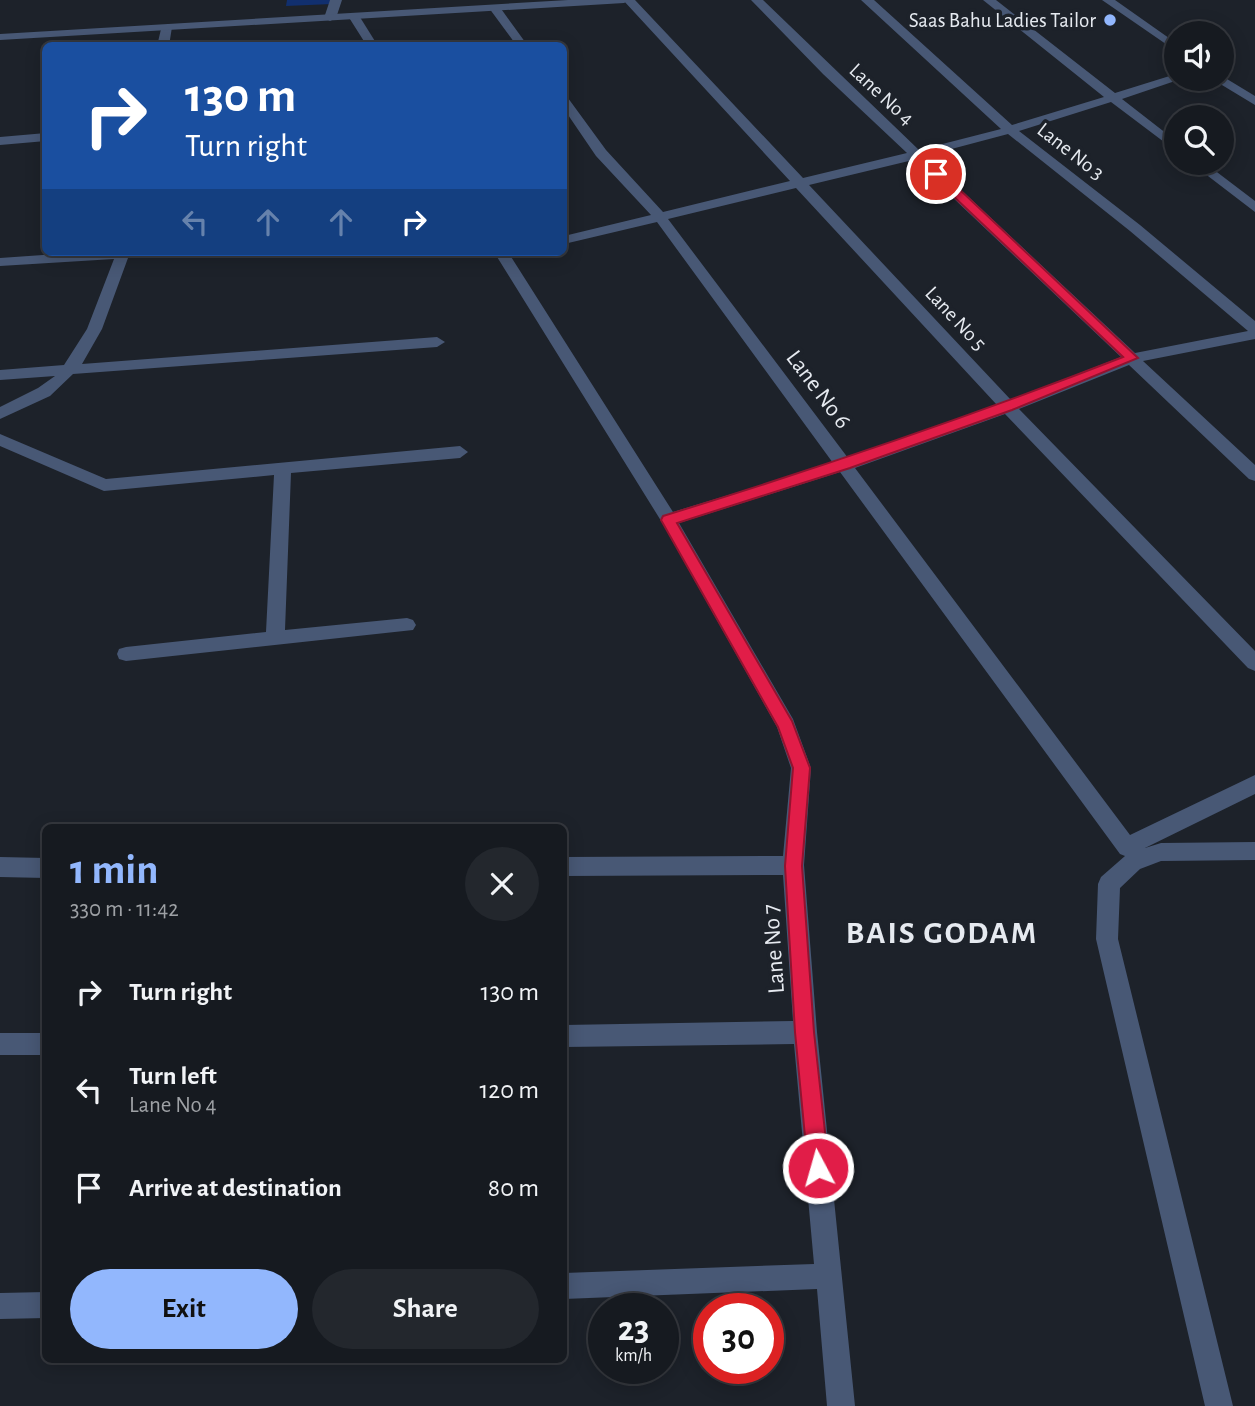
<!DOCTYPE html>
<html lang="en">
<head>
<meta charset="utf-8">
<style>
  body { margin:0; font-family:"Alegreya Sans",sans-serif; background:#23272d; color:#f1f3f6; height:100vh; display:flex; flex-direction:column; font-size:26px; white-space:nowrap }
  * { box-sizing:border-box; margin:0 }
  p { font-size:23px; color:#9ea1a5 }
  .icon { flex:none; width:38px; height:38px; fill:none; stroke:currentColor; stroke-width:2; stroke-linecap:round; stroke-linejoin:round }
  .map { position:relative; flex:1; overflow:hidden }
  .side { position:absolute; left:42px; top:824px; width:525px; height:539px; display:flex; flex-direction:column; background:#161a20; border-radius:10px; box-shadow:0 4px 18px #0003,0 0 0 2px #35383e }
  .side>* { flex:none }
  .top-card { position:absolute; left:42px; top:42px; width:525px; height:214px; border-radius:10px; box-shadow:0 4px 18px #0003,0 0 0 2px #35383e; background:#1a4fa0; color:#fff; overflow:hidden }
  .controls { position:absolute; left:1164px; top:21px; display:grid; gap:14px }
  .controls a { display:grid; place-items:center; width:70px; height:70px; border-radius:50%; background:#161a20; box-shadow:0 4px 18px #0003,0 0 0 2px #35383e; font-size:35px }
  .speed { position:absolute; left:588px; top:1293px; display:flex; gap:14px; font-size:35px; font-weight:700; text-align:center }
  .speed>* { display:grid; place-content:center; width:91px; height:91px; border-radius:50%; background:#161a20; box-shadow:0 4px 18px #0003,0 0 0 2px #35383e; line-height:1 }
  .speed small { font-size:18px; font-weight:400 }
  .speed .limit { border:10px solid #d22; background:#fff; color:#111 }
  .pin { position:absolute; display:grid; place-items:center; width:60px; height:60px; color:#fff; margin:-30px; border:4px solid #fff; border-radius:50%; box-shadow:0 2px 7px #0007 }
  .me { position:absolute; width:77px; margin:-38px; rotate:354deg; stroke-linejoin:round; filter:drop-shadow(0 0 5px #0008) }
  .turn { display:flex; align-items:center; gap:24px; height:147px; padding:0 28px; font-size:32px }
  .turn .icon { width:91px; height:91px; stroke-width:2.5 }
  .turn b { display:block; font-size:49px; line-height:60px }
  .lanes { display:flex; align-items:center; height:66px; padding:0 28px; background:#0003; justify-content:center; gap:35px; direction:ltr }
  .lanes .off { opacity:.35 }
  .round { display:grid; place-items:center; flex:none; width:74px; height:74px; border-radius:37px; background:#23272d }
  .headline { display:flex; align-items:center; justify-content:space-between; height:119px; padding:0 28px }
  h1 { font-size:42px; font-weight:700; line-height:52px; color:#92b7fd }
  .button { display:flex; gap:14px; margin-top:auto; padding:14px 28px }
  .button a { flex:1; height:80px; border-radius:42px; background:#92b7fd; color:#111; font-size:28px; font-weight:700; line-height:80px; text-align:center }
  .button a+a { background:#23272d; color:#f1f3f6 }
  ul { padding:0; list-style:none }
  li { display:flex; align-items:center; gap:21px; height:98px; padding:0 28px }
  li div { flex:1 }
  li b { display:block; font-size:26px }
  li em { font-style:normal }
  .map>svg:first-child { display:block }
  .building { fill:#112f6e }
  .lines { fill:none; stroke-linecap:round; stroke-linejoin:round }
  .minor { fill:#485875; fill-rule:evenodd }
  .tertiary { fill:#485875; fill-rule:evenodd }
  .route { fill:#e11d48; stroke:#92132f; stroke-width:2 }
  .poi-dot { fill:#92b7fd; stroke:#1d222a; stroke-width:2.5 }
  .labels { text-anchor:middle; stroke-width:7; stroke-linejoin:round; paint-order:stroke }
  .far-poi-label { font-size:21px; fill:#e6eaf0; stroke:#1d222a; text-anchor:end }
  .far-street-label { font-size:21px; fill:#e6eaf0; stroke:#1d222a }
  .street-label { font-size:24px; fill:#e6eaf0; stroke:#1d222a }
  .district-label { font-size:32px; font-weight:bold; letter-spacing:2px; fill:#e6eaf0; stroke:#1d222a }
</style>
</head>
<body>
<div class="map">
<svg width="1255" height="1406" viewBox="0 0 1255 1406">
  <rect width="100%" height="100%" fill="#1d222a"/>
  <path class="building" d="M 287,0 L 333,0 L 332,4 L 286,6 Z"/>
  <g class="lines">
    <path class="minor" d="M 330,0 L 342,0 L 336,18 L 330,21 L 324,18 Z
      M 623,0 L 635,0 L 803,178 L 907,153 L 823,74 L 751,0 L 763,0 L 919,150 L 1001,129 L 861,0 L 874,0 L 1012,125 L 1104,97 L 983,0 L 996,0 L 1115,93 L 1176,74 L 1176,79 L 1181,79 L 1122,99 L 1176,141 L 1176,151 L 1111,102 L 1019,131 L 1140,225 L 1255,321 L 1255,339 L 1143,361 L 1255,465 L 1255,481 L 1249,479 L 1129,365 L 1019,409 L 1255,651 L 1255,671 L 1248,668 L 1005,414 L 855,468 L 1130,835 L 1255,775 L 1255,794 L 1145,848 L 1161,843 L 1255,842 L 1255,860 L 1161,861 L 1140,869 L 1120,888 L 1118,939 L 1233,1406 L 1205,1406 L 1096,939 L 1098,884 L 1101,877 L 1125,856 L 1120,854 L 840,472 L 679,523 L 793,719 L 811,768 L 804,865 L 817,1032 L 855,1406 L 827,1406 L 817,1289 L 564,1299 L 564,1273 L 814,1264 L 794,1044 L 564,1047 L 564,1025 L 793,1021 L 783,875 L 564,876 L 564,857 L 783,856 L 791,768 L 777,727 L 663,524 L 494,252 L 508,252 L 673,512 L 833,463 L 657,222 L 564,244 L 564,236 L 651,215 L 596,156 L 564,109 L 564,97 L 568,98 L 606,150 L 663,212 L 790,181 ZM 1008,134 L 1130,231 L 1248,331 L 1135,353 L 925,156 ZM 913,160 L 1121,357 L 1011,400 L 809,185 ZM 796,188 L 997,405 L 848,458 L 668,219 Z
      M 1102,0 L 1115,0 L 1176,43 L 1176,51 Z
      M 491,6 L 499,6 L 528,46 L 517,46 L 489,8 Z
      M 354,13 L 358,14 L 378,46 L 367,46 L 348,16 Z
      M 162,25 L 172,27 L 169,46 L 157,46 Z
      M 1222,76 L 1255,96 L 1255,105 L 1217,82 L 1215,79 L 1222,79 Z
      M 46,133 L 46,141 L 0,145 L 0,137 Z
      M 1191,163 L 1205,163 L 1255,201 L 1255,212 Z
      M 86,252 L 155,252 L 148,256 L 128,258 L 102,329 L 82,364 L 437,337 L 445,342 L 437,347 L 73,374 L 50,396 L 0,419 L 0,407 L 38,388 L 55,376 L 0,380 L 0,370 L 64,365 L 87,329 L 114,259 L 0,266 L 0,258 Z
      M 0,434 L 106,479 L 460,446 L 468,452 L 460,458 L 291,473 L 285,630 L 407,618 L 413,620 L 416,625 L 413,630 L 126,661 L 119,659 L 117,654 L 119,649 L 126,647 L 266,632 L 274,475 L 104,491 L 0,446 Z
      M 0,857 L 46,858 L 46,878 L 0,877 Z
      M 0,1033 L 46,1033 L 46,1055 L 0,1055 Z
      M 46,1292 L 46,1318 L 0,1319 L 0,1293 Z"/>
    <path class="tertiary" d="M 568,0 L 630,0 L 624,3 L 0,40 L 0,34 Z"/>
  </g>
  <path class="route" d="M 932,171 L 940,171 L 1138,358 L 1012,410 L 850,468 L 677,523 L 792,721 L 810,768 L 802,866 L 814,1032 L 829,1168 L 826,1175 L 818,1178 L 811,1175 L 808,1168 L 795,1032 L 785,866 L 793,768 L 778,727 L 661,520 L 663,516 C 819,468 972,416 1123,357 L 932,176 Z"/>
  <circle class="poi-dot" cx="1110" cy="20" r="7"/>
  <g class="labels">
    <g class="far-poi-label">
      <text x="1096" y="27">Saas Bahu Ladies Tailor</text>
    </g>
    <g class="far-street-label">
      <text transform="translate(882 94) rotate(43)" y="7">Lane No 4</text>
      <text transform="translate(1071 151) rotate(38)" y="7">Lane No 3</text>
      <text transform="translate(956 318) rotate(47)" y="7">Lane No 5</text>
    </g>
    <g class="street-label">
      <text transform="translate(819 389) rotate(53)" y="8">Lane No 6</text>
      <text transform="translate(773 949) rotate(-94)" y="8">Lane No 7</text>
    </g>
    <g class="district-label">
      <text x="942" y="943">BAIS GODAM</text>
    </g>
  </g>
</svg>
<div class="controls">
<a><svg class="icon" aria-label="sound" viewBox="0 0 24 24"><path d="M4 9h4l5-4v14l-5-4H4zM17 9q2 3 0 6"/></svg></a>
<a><svg class="icon" aria-label="search" viewBox="0 0 24 24"><circle cx="10" cy="10" r="6"/><path d="M15 15l6 6"/></svg></a>
</div>
<div class="speed"><div>23<small>km/h</small></div><div class="limit">30</div></div>
<div class="pin" style="left:936px;top:174px;background:#d93025"><svg class="icon" aria-label="arrive" viewBox="0 0 24 24"><path d="M6 21V4h12l-3 4 3 4H6"/></svg></div>
<svg class="me" style="left:818px;top:1168px" viewBox="-20 -20 40 40"><circle r="17" fill="#e11d48" stroke="#fff" stroke-width="3"/><path d="M0-11L8 9 0 5-8 9z" fill="#fff"/></svg>
<div class="top-card">
<div class="turn"><svg class="icon" aria-label="right" viewBox="0 0 24 24"><path d="M7 20v-9h11M14 6l5 5-5 5"/></svg><div><b>130 m</b>Turn right</div></div>
<div class="lanes"><svg class="icon off" aria-label="left" viewBox="0 0 24 24"><path d="M17 20v-9H6M10 6l-5 5 5 5"/></svg><svg class="icon off" aria-label="ahead" viewBox="0 0 24 24"><path d="M12 20V5M6 11l6-6 6 6"/></svg><svg class="icon off" aria-label="ahead" viewBox="0 0 24 24"><path d="M12 20V5M6 11l6-6 6 6"/></svg><svg class="icon" aria-label="right" viewBox="0 0 24 24"><path d="M7 20v-9h11M14 6l5 5-5 5"/></svg></div>
</div>
<section class="side">
<div class="headline"><div><h1>1 min</h1><p>330 m · 11:42</p></div><a class="round"><svg class="icon" aria-label="close" viewBox="0 0 24 24"><path d="M6 6l12 12M18 6L6 18"/></svg></a></div>
<ul>
<li><svg class="icon" aria-label="right" viewBox="0 0 24 24"><path d="M7 20v-9h11M14 6l5 5-5 5"/></svg><div><b>Turn right</b></div><em>130 m</em></li>
<li><svg class="icon" aria-label="left" viewBox="0 0 24 24"><path d="M17 20v-9H6M10 6l-5 5 5 5"/></svg><div><b>Turn left</b><p>Lane No 4</p></div><em>120 m</em></li>
<li><svg class="icon" aria-label="arrive" viewBox="0 0 24 24"><path d="M6 21V4h12l-3 4 3 4H6"/></svg><div><b>Arrive at destination</b></div><em>80 m</em></li>
</ul>
<div class="button"><a>Exit</a><a>Share</a></div>
</section>
</div>
</body>
</html>
